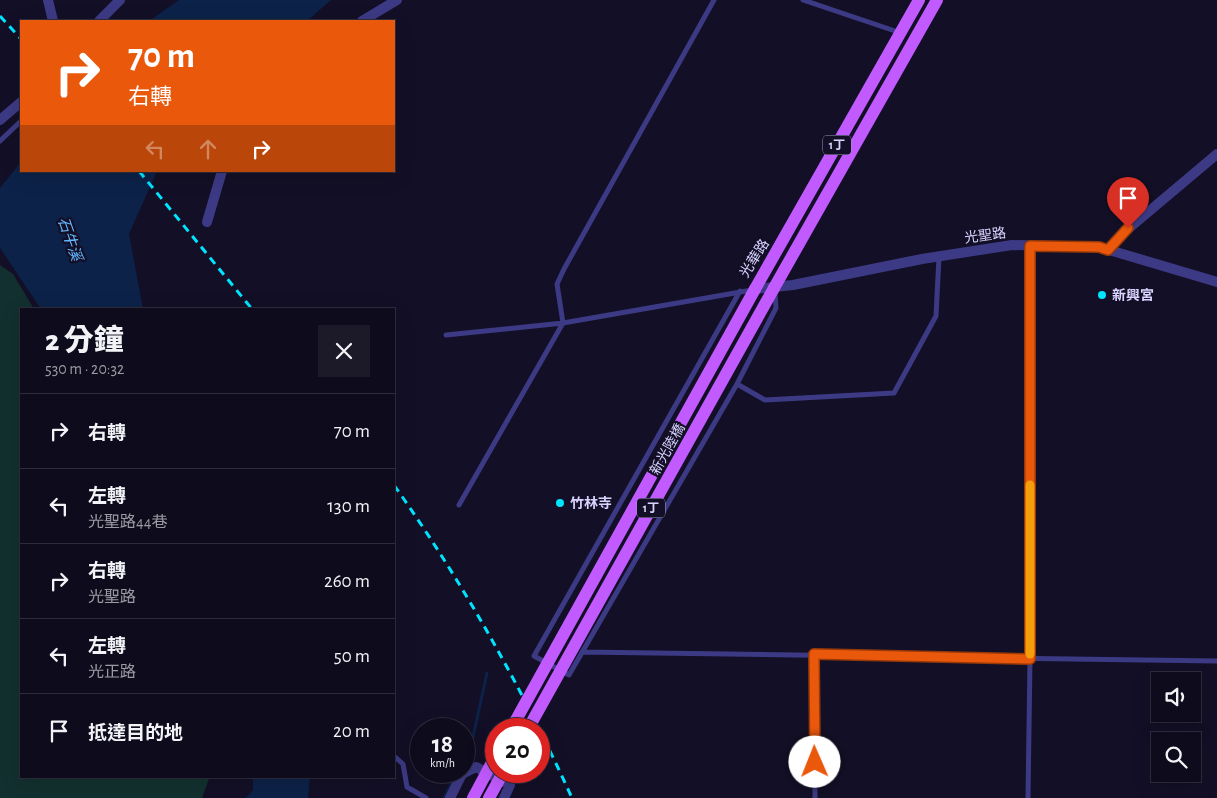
<!DOCTYPE html>
<html lang="zh-TW">
<head>
<meta charset="utf-8">
<style>
  body { margin:0; font-family:"Alegreya Sans","Noto Sans TC",sans-serif; background:#1c1929; color:#f1f3f6; height:100vh; display:flex; flex-direction:column; font-size:19px; white-space:nowrap }
  * { box-sizing:border-box; margin:0 }
  p { font-size:16px; color:#9b9ba3 }
  .icon { flex:none; width:28px; height:28px; fill:none; stroke:currentColor; stroke-width:2; stroke-linecap:round; stroke-linejoin:round }
  .map { position:relative; flex:1; overflow:hidden }
  .side { position:absolute; left:20px; top:308px; width:375px; height:470px; display:flex; flex-direction:column; background:#0e0b1c; border-radius:0px; box-shadow:0 5px 20px #0002,0 0 0 1px #2e2b3b }
  .side>* { flex:none }
  .banner { position:absolute; left:20px; top:20px; width:375px; height:152px; border-radius:0px; box-shadow:0 5px 20px #0002,0 0 0 1px #2e2b3b; background:#ea580c; color:#fff; overflow:hidden }
  .fabs { position:absolute; left:1151px; top:672px; display:grid; gap:10px }
  .fabs a { display:grid; place-items:center; width:50px; height:50px; border-radius:0px; background:#0e0b1c; box-shadow:0 5px 20px #0002,0 0 0 1px #2e2b3b; font-size:25px }
  .speed { position:absolute; left:410px; top:718px; display:flex; gap:10px; font-size:25px; font-weight:700; text-align:center }
  .speed>* { display:grid; place-content:center; width:65px; height:65px; border-radius:50%; background:#0e0b1c; box-shadow:0 5px 20px #0002,0 0 0 1px #2e2b3b; line-height:1 }
  .speed small { font-size:12px; font-weight:400 }
  .speed .limit { border:8px solid #d22; background:#fff; color:#111 }
  .pin { position:absolute; display:grid; place-items:center; width:42px; height:42px; color:#fff; margin:-51px -21px; border-radius:50% 50% 50% 0; rotate:-45deg; box-shadow:0 0 5px #0007 }
  .pin .icon { rotate:45deg }
  .me { position:absolute; width:55px; margin:-28px; rotate:359deg; stroke-linejoin:round; filter:drop-shadow(0 0 4px #0008) }
  .turn { display:flex; align-items:center; gap:18px; height:105px; padding:0 25px; font-size:22px }
  .turn .icon { width:65px; height:65px; stroke-width:2.5 }
  .turn b { display:block; font-size:35px; line-height:42px }
  .lanes { display:flex; align-items:center; height:48px; padding:0 25px; background:#0003; justify-content:center; gap:25px; direction:ltr }
  .lanes .off { opacity:.35 }
  .round { display:grid; place-items:center; flex:none; width:52px; height:52px; border-radius:0px; background:#1c1929 }
  .overview { display:flex; align-items:center; justify-content:space-between; height:85px; padding:0 25px }
  h1 { font-size:30px; font-weight:800; line-height:38px }
  ul { padding:0; list-style:none }
  li { display:flex; align-items:center; gap:15px; height:75px; padding:0 25px; border-top:1px solid #2e2b3b }
  li div { flex:1 }
  li b { display:block; font-size:19px }
  li em { font-style:normal }
  .map>svg:first-child { display:block }
  .green { fill:#12302f }
  .water { fill:#0c2248 }
  .lines { fill:none; stroke-linecap:round; stroke-linejoin:round }
  .stream { stroke:#0c2248; stroke-width:3 }
  .service { stroke:#3d3a85; stroke-width:5 }
  .minor { stroke:#3d3a85; stroke-width:10 }
  .primary { stroke:#c25bff; stroke-width:12 }
  .rail { stroke:#00e5ff; stroke-width:3; stroke-dasharray:8 6; stroke-linecap:butt }
  .primary-bridge { stroke:#c25bff; stroke-width:12 }
  .route-casing { stroke:#983908; stroke-width:12 }
  .route { stroke:#ea580c; stroke-width:9 }
  .slow { stroke:#f59e0b; stroke-width:9 }
  .poi-dot { fill:#00e5ff; stroke:#130f26; stroke-width:2 }
  .labels { text-anchor:middle; stroke-width:4.5; stroke-linejoin:round; paint-order:stroke }
  .shield { fill:#130f26; stroke:#9e99be; stroke-width:1 }
  .shield-label { font-size:12px; font-weight:bold; fill:#d9d4ff }
  .street-label { font-size:14px; fill:#d9d4ff; stroke:#130f26 }
  .poi-label { font-size:14px; font-weight:bold; fill:#d9d4ff; stroke:#130f26; text-anchor:start }
  .water-label { font-size:15px; font-style:italic; fill:#62b6ff; stroke:#130f26 }
</style>
</head>
<body>
<div class="map">
<svg width="1217" height="798" viewBox="0 0 1217 798">
  <rect width="100%" height="100%" fill="#130f26"/>
  <path class="green" d="M 0,265 L 13,274 L 34,309 L 21,309 L 21,776 L 210,776 L 202,798 L 0,798 Z"/>
  <path class="water" d="M 179,0 L 331,0 L 307,21 L 149,21 Z
    M 21,162 L 21,171 L 157,171 L 129,234 L 143,309 L 41,309 L 0,248 L 0,188 Z
    M 253,776 L 310,776 L 308,798 L 246,798 L 253,790 Z"/>
  <g class="lines">
    <path class="stream" d="M 464,759 L 471,746 L 487,673
      M 444,798 L 458,771"/>
    <path class="service" d="M 803,0 L 901,33
      M 0,141 L 21,121
      M 775,293 L 776,308 L 737,384 L 765,400 L 894,393 L 936,316 L 939,257
      M 446,335 L 563,323 L 752,290
      M 737,384 L 569,675 L 534,656 L 740,291
      M 459,505 L 563,323 L 557,284 L 564,269 L 714,0
      M 582,652 L 1217,661
      M 814,655 L 815,798
      M 394,756 L 403,764 L 407,787 L 426,798
      M 1028,798 L 1030,659"/>
    <path class="minor" d="M 48,0 L 53,21
      M 99,21 L 120,0
      M 362,21 L 397,0
      M 0,120 L 21,102
      M 207,222 L 222,171
      M 1030,246 L 1030,659
      M 1108,250 L 1128,229 L 1217,154
      M 755,289 L 793,285 L 922,259 L 1012,245 L 1099,247 L 1217,282
      M 450,798 L 462,774 L 476,767 L 510,785 L 504,798"/>
    <path class="primary" d="M 774,288 L 937,0
      M 755,289 L 919,0"/>
    <path class="rail" d="M 0,16 L 21,39
      M 139,171 L 252,309
      M 394,485 C 464,584 522,688 572,798"/>
    <path class="primary-bridge" d="M 511,729 L 755,289
      M 528,729 L 774,288
      M 473,798 L 496,755
      M 489,798 L 504,771"/>
  </g>
  <g class="lines">
    <g class="route-casing">
      <path id="route" d="M 815,762 L 814,654 L 1030,659 L 1030,246 L 1099,247 L 1108,250 L 1128,228"/>
    </g>
    <use href="#route" class="route"/>
    <path class="slow" d="M 1030,485 L 1030,654"/>
  </g>
  <g class="poi-dot">
    <circle cx="1102" cy="295" r="5"/>
    <circle cx="560" cy="503" r="5"/>
  </g>
  <g class="labels">
    <g class="shield">
      <rect x="823" y="135.5" width="28" height="19" rx="4"/>
      <rect x="637" y="498.5" width="28" height="19" rx="4"/>
    </g>
    <g class="shield-label">
      <text x="837" y="149">1丁</text>
      <text x="651" y="512">1丁</text>
    </g>
    <g class="street-label">
      <text transform="translate(985 235) rotate(-8)" y="5">光聖路</text>
      <text transform="translate(754 258) rotate(-58)" y="5">光華路</text>
      <text transform="translate(667 449) rotate(-61)" y="5">新光陸橋</text>
    </g>
    <g class="poi-label">
      <text x="1112" y="300">新興宮</text>
      <text x="570" y="508">竹林寺</text>
    </g>
    <g class="water-label">
      <text transform="translate(70 239) rotate(71)" y="5">石牛溪</text>
    </g>
  </g>
</svg>
<div class="fabs">
<a><svg class="icon" aria-label="sound" viewBox="0 0 24 24"><path d="M4 9h4l5-4v14l-5-4H4zM17 9q2 3 0 6"/></svg></a>
<a><svg class="icon" aria-label="search" viewBox="0 0 24 24"><circle cx="10" cy="10" r="6"/><path d="M15 15l6 6"/></svg></a>
</div>
<div class="speed"><div>18<small>km/h</small></div><div class="limit">20</div></div>
<div class="pin" style="left:1128px;top:228px;background:#d93025"><svg class="icon" aria-label="arrive" viewBox="0 0 24 24"><path d="M6 21V4h12l-3 4 3 4H6"/></svg></div>
<svg class="me" style="left:815px;top:762px" viewBox="-20 -20 40 40"><circle r="19" fill="#fff"/><path d="M0-13L10 11 0 6-10 11z" fill="#ea580c"/></svg>
<div class="banner">
<div class="turn"><svg class="icon" aria-label="right" viewBox="0 0 24 24"><path d="M7 20v-9h11M14 6l5 5-5 5"/></svg><div><b>70 m</b>右轉</div></div>
<div class="lanes"><svg class="icon off" aria-label="left" viewBox="0 0 24 24"><path d="M17 20v-9H6M10 6l-5 5 5 5"/></svg><svg class="icon off" aria-label="ahead" viewBox="0 0 24 24"><path d="M12 20V5M6 11l6-6 6 6"/></svg><svg class="icon" aria-label="right" viewBox="0 0 24 24"><path d="M7 20v-9h11M14 6l5 5-5 5"/></svg></div>
</div>
<section class="side">
<div class="overview"><div><h1>2 分鐘</h1><p>530 m · 20:32</p></div><a class="round"><svg class="icon" aria-label="close" viewBox="0 0 24 24"><path d="M6 6l12 12M18 6L6 18"/></svg></a></div>
<ul>
<li><svg class="icon" aria-label="right" viewBox="0 0 24 24"><path d="M7 20v-9h11M14 6l5 5-5 5"/></svg><div><b>右轉</b></div><em>70 m</em></li>
<li><svg class="icon" aria-label="left" viewBox="0 0 24 24"><path d="M17 20v-9H6M10 6l-5 5 5 5"/></svg><div><b>左轉</b><p>光聖路44巷</p></div><em>130 m</em></li>
<li><svg class="icon" aria-label="right" viewBox="0 0 24 24"><path d="M7 20v-9h11M14 6l5 5-5 5"/></svg><div><b>右轉</b><p>光聖路</p></div><em>260 m</em></li>
<li><svg class="icon" aria-label="left" viewBox="0 0 24 24"><path d="M17 20v-9H6M10 6l-5 5 5 5"/></svg><div><b>左轉</b><p>光正路</p></div><em>50 m</em></li>
<li><svg class="icon" aria-label="arrive" viewBox="0 0 24 24"><path d="M6 21V4h12l-3 4 3 4H6"/></svg><div><b>抵達目的地</b></div><em>20 m</em></li>
</ul>
</section>
</div>
</body>
</html>
